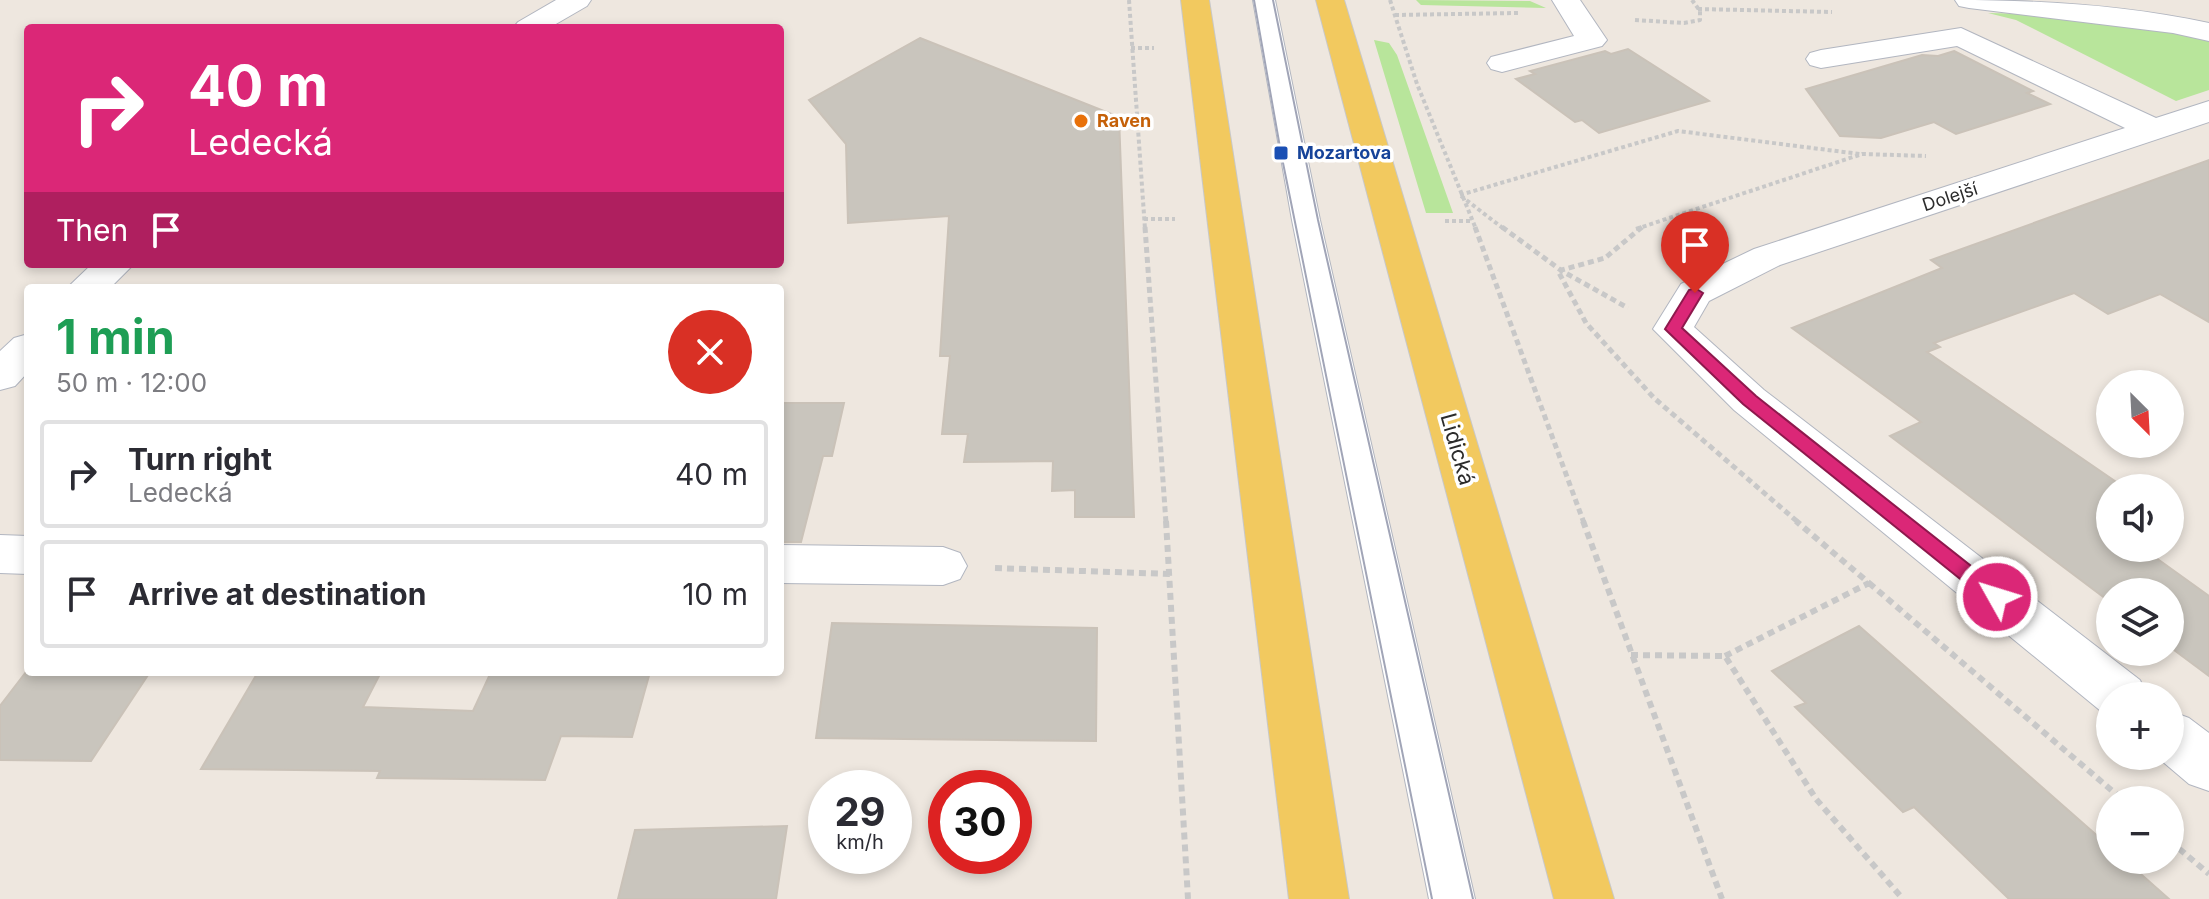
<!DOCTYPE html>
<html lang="en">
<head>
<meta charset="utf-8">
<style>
  body { margin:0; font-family:Inter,sans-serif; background:#f2f2f3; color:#2b2b33; height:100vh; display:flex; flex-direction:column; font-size:30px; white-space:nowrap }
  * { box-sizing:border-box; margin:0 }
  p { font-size:26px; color:#7c7c81 }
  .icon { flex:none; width:44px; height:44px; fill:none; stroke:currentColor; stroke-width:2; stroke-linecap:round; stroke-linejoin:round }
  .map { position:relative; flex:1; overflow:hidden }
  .side { position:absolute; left:24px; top:284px; width:760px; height:392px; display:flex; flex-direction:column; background:#fff; border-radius:8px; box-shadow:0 4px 12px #0003 }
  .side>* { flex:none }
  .guide { position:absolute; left:24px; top:24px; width:760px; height:244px; border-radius:8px; box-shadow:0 4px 12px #0003; background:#db2777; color:#fff; overflow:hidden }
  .needle { width:52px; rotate:156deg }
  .controls { position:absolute; left:2096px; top:370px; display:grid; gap:16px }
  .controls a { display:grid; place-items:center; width:88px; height:88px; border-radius:50%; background:#fff; box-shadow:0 4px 12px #0003; font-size:40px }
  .speed { position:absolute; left:808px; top:770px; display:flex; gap:16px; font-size:40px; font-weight:700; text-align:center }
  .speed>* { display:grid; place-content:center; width:104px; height:104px; border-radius:50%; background:#fff; box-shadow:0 4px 12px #0003; line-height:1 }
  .speed small { font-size:20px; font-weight:400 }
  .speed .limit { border:12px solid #d22; background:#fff; color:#111 }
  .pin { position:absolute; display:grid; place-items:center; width:68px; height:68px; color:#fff; margin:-82px -34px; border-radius:50% 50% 50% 0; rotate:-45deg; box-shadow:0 0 8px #0007 }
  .pin .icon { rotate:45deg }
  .me { position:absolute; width:88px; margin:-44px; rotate:309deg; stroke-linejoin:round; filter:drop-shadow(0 0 6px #0008) }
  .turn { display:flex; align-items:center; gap:28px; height:168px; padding:0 32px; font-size:36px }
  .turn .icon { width:104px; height:104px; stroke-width:2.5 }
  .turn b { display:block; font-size:56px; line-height:68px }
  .then { display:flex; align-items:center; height:76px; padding:0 32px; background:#0003; gap:16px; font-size:30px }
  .round { display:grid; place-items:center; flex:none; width:84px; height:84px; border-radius:42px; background:#f2f2f3 }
  .headline { display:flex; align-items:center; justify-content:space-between; height:136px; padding:0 32px }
  h1 { font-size:48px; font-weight:700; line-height:60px; color:#1e9e55 }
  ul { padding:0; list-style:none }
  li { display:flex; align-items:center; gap:24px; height:108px; margin:0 16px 12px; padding:0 16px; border:4px solid #e1e1e2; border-radius:8px }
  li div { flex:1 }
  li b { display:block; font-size:30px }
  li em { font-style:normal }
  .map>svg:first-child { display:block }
  .green { fill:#b8e59b }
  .building { fill:#c9c5bd; stroke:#cac2b8; stroke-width:2 }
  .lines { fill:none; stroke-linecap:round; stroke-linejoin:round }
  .service-casing { stroke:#b2b6c0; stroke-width:2 }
  .minor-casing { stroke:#b2b6c0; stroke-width:2 }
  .primary-casing { stroke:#c8c8c8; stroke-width:2 }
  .path-far2 { stroke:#c8c8c8; stroke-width:4; stroke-dasharray:4 3; stroke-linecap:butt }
  .path-far1 { stroke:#c8c8c8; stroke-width:5; stroke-dasharray:6 4; stroke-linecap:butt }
  .path { stroke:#c8c8c8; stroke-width:6; stroke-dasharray:7 5; stroke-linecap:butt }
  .service { fill:#fff; fill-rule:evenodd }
  .minor { fill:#fff; fill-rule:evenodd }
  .primary { fill:#f2c95f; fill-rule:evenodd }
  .tram { stroke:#a1a5b7; stroke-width:2 }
  .route { fill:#db2777; stroke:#8e194d; stroke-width:2 }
  .food-dot { fill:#e8710a; stroke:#fff; stroke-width:3 }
  .transit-dot { fill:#1a4fb4; stroke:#fff; stroke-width:3 }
  .labels { text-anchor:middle; stroke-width:7; stroke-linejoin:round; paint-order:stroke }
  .far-food-label { font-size:18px; font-weight:bold; fill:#c56008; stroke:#fff; text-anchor:start }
  .far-transit-label { font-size:18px; font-weight:bold; fill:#164399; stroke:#fff; text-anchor:start }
  .far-street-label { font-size:18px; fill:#2c2c2c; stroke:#fff }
  .street-label { font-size:22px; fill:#2c2c2c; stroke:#fff }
</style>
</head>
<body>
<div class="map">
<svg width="2209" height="899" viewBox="0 0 2209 899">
  <rect width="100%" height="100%" fill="#eee7df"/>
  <path class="green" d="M 1416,0 L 1530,1 L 1546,8 L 1421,5 Z
    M 1988,13 L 2030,14 L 2186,34 L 2209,41 L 2209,90 L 2176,101 L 2016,20 Z
    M 1374,40 L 1389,43 L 1397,55 L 1453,213 L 1426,213 Z"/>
  <path class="building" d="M 920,38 L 1119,117 L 1134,517 L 1075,517 L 1075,490 L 1052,491 L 1053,461 L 964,462 L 968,434 L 942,434 L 950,356 L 940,356 L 949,216 L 848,223 L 846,144 L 809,100 Z
    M 1628,49 L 1709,101 L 1599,133 L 1582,120 L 1575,122 L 1516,79 L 1535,74 L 1530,71 L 1605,51 L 1611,54 Z
    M 1954,51 L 2033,91 L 2027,93 L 2050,104 L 1956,134 L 1934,122 L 1881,138 L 1840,136 L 1806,89 L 1922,55 L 1938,56 Z
    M 2209,160 L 2209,322 L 2160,294 L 2108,314 L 2074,293 L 1934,343 L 1940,347 L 1927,352 L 2125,488 L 2110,488 L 2110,548 L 2166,548 L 2152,555 L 2209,596 L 2209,676 L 2170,647 L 2170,592 L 2110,592 L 2110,602 L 1890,436 L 1921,422 L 1792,328 L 1942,268 L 1931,260 Z
    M 780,403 L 844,403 L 832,456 L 823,456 L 801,542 L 780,542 Z
    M 832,623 L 1097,628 L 1096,741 L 816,738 Z
    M 1859,626 L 2110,847 L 2110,860 L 2125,860 L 2169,899 L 2009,899 L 1914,807 L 1903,812 L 1795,707 L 1806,703 L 1772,671 Z
    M 26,672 L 150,672 L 91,761 L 0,760 L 0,706 Z
    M 258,672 L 381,672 L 363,707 L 473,711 L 491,672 L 650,672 L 632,737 L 561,736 L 545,780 L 377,778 L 380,771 L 201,769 Z
    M 787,826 L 776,899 L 618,899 L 635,830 Z"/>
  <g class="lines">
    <g class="service-casing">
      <path id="service" d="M 1253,0 L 1275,0 L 1320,220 L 1475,899 L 1429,899 L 1292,220 Z"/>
    </g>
    <g class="minor-casing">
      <path id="minor" d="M 556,0 L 591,0 L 587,6 L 549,28 L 513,28 L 518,22 Z
        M 1552,0 L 1580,0 L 1607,40 L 1602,46 L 1502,72 L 1491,69 L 1487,63 L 1491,57 L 1574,36 Z
        M 1955,0 C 2040,0 2125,5 2209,23 L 2209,41 L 2173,33 L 1969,8 L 1959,6 Z
        M 1961,28 L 2156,118 L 2209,101 L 2209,122 L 1780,265 L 1709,301 L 1694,327 L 1764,390 L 2140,680 L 2147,696 L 2110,696 L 2110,715 L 2102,712 L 1734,410 L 1653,329 L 1681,284 L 1754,249 L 2125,128 L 1957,46 L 1821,68 L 1810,65 L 1806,59 L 1810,53 L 1821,50 Z
        M 92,264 L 134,264 L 110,288 L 67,288 Z
        M 28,334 L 28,372 L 15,386 L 0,390 L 0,351 L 14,338 Z
        M 0,535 L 28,536 L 28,574 L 0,573 Z
        M 780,545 L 943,547 L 960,553 L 967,566 L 960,579 L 943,585 L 780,583 Z
        M 2170,711 L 2189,718 L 2209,733 L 2209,791 L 2189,784 L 2156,756 L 2170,756 Z"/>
    </g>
    <g class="primary-casing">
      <path id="primary" d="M 1181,0 L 1209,0 L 1349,899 L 1289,899 Z
        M 1316,0 L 1344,0 L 1614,899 L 1554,899 Z"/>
    </g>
    <path class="path-far2" d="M 1129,0 L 1145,229
      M 1390,0 L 1417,84 L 1476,229
      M 1698,9 L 1832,12
      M 1395,15 L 1518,13
      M 1635,20 L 1684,23 L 1700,20 L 1700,11 L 1692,0
      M 1131,48 L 1154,48
      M 1460,195 L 1678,131 L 1860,154
      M 1461,196 L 1504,229
      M 1144,219 L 1175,219
      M 1445,221 L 1471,221
      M 1636,229 L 1862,154 L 1926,156"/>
    <path class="path-far1" d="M 1145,227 L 1166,523
      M 1475,227 L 1584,523
      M 1502,227 L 1562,271 L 1628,308
      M 1642,227 L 1605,258 L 1558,271 L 1586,323 L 1654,398 L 1799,523"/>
    <path class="path" d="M 1166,521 L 1188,899
      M 1583,521 L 1722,899
      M 995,568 L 1170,574
      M 1869,583 L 2123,800
      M 1631,655 L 1725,656 L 1816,799 L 1903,899
      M 1725,656 L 1869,583 L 1796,521
      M 2170,841 L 2209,874"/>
    <use href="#service" class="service"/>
    <use href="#minor" class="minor"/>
    <use href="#primary" class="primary"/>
    <path class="tram" d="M 1254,0 L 1281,153 L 1432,899
      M 1273,0 L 1318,220 L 1473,899"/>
  </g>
  <path class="route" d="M 1695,288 L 1703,293 L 1682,328 L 1756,396 L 2004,592 L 2007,597 L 2004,603 L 1990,603 L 1743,404 L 1668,332 L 1665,329 L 1689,290 Z"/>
  <circle class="food-dot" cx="1081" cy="121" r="8"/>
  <rect class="transit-dot" x="1273" y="145" width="16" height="16" rx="4"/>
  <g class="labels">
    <g class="far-food-label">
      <text x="1097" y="127">Raven</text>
    </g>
    <g class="far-transit-label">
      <text x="1297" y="159">Mozartova</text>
    </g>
    <g class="far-street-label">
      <text transform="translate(1950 197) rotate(-18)" y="6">Dolejší</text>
    </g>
    <g class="street-label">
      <text transform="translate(1458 449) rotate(74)" y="8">Lidická</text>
    </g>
  </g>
</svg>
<div class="controls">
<a><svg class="needle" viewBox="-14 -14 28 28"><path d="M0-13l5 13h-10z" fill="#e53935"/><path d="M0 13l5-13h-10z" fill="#7c7c81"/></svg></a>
<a><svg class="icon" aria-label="sound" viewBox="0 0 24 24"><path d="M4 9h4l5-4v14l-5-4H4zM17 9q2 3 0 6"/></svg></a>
<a><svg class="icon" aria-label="layers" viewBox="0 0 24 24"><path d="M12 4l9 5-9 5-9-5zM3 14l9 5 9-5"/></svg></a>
<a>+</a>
<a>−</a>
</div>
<div class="speed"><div>29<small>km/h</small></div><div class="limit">30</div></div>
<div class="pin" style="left:1695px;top:293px;background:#d93025"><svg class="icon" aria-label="arrive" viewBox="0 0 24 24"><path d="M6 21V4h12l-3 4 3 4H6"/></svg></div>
<svg class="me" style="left:1997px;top:597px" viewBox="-20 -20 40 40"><circle r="17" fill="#db2777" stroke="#fff" stroke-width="3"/><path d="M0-11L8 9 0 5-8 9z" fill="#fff"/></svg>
<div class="guide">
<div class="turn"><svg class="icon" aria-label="right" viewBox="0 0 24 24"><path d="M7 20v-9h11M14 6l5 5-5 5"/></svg><div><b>40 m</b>Ledecká</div></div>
<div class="then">Then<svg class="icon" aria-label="arrive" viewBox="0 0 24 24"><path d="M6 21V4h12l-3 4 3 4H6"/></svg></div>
</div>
<section class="side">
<div class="headline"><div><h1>1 min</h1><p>50 m · 12:00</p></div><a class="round" style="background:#d93025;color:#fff"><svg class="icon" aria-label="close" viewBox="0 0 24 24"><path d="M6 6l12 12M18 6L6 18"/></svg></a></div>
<ul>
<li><svg class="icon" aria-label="right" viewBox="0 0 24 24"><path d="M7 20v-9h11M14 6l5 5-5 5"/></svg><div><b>Turn right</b><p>Ledecká</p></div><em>40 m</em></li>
<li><svg class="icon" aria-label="arrive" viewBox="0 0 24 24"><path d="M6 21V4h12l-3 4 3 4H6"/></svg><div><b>Arrive at destination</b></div><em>10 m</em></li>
</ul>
</section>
</div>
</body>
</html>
